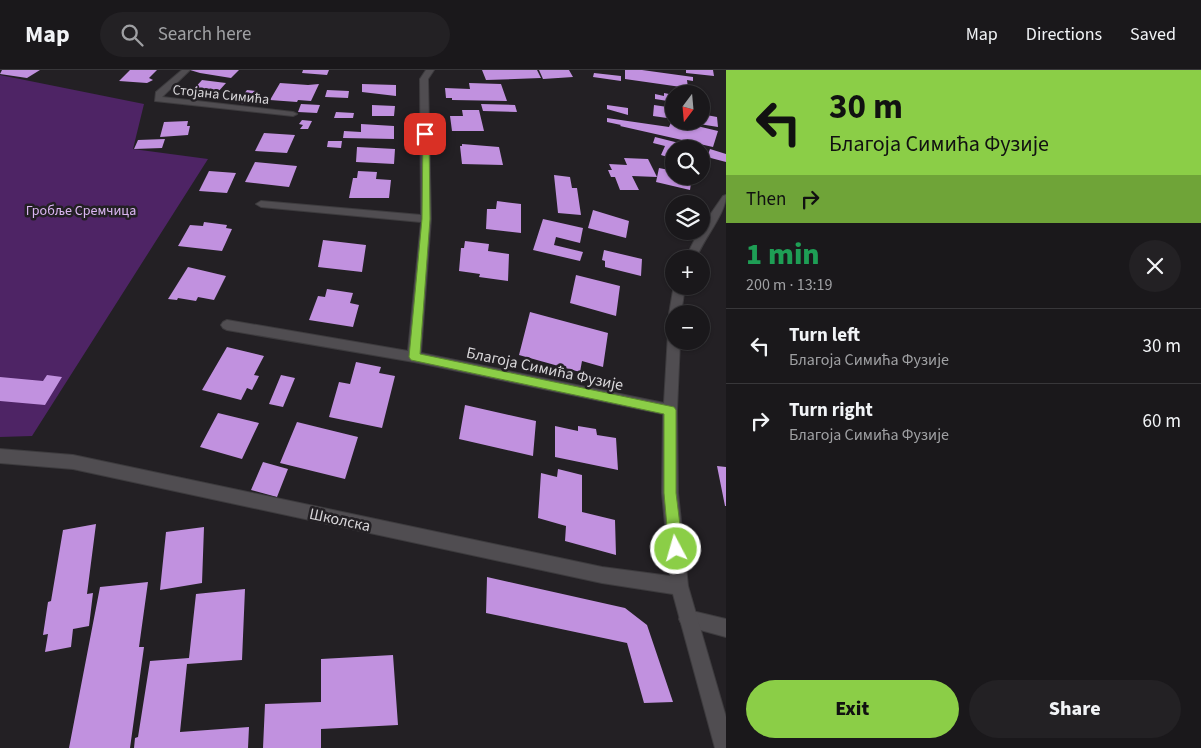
<!DOCTYPE html>
<html lang="en">
<head>
<meta charset="utf-8">
<style>
  body { margin:0; font-family:"Source Sans 3",sans-serif; background:#232124; color:#f1f3f6; height:100vh; display:flex; flex-direction:column; font-size:19px; white-space:nowrap }
  * { box-sizing:border-box; margin:0 }
  p { font-size:16px; color:#9fa0a3 }
  .icon { flex:none; width:28px; height:28px; fill:none; stroke:currentColor; stroke-width:2; stroke-linecap:round; stroke-linejoin:round }
  .map { position:relative; flex:1; overflow:hidden }
  .side { display:flex; flex-direction:column; background:#1a181b; width:475px }
  .side>* { flex:none }
  .guide { background:#8bce47; color:#111; overflow:hidden }
  .needle { width:32px; rotate:196deg }
  .tools { position:absolute; left:665px; top:15px; display:grid; gap:10px }
  .tools a { display:grid; place-items:center; width:45px; height:45px; border-radius:50%; background:#1a181b; box-shadow:0 1px 4px #0004,0 0 0 1px #38373a; font-size:25px }
  .pin { position:absolute; display:grid; place-items:center; width:42px; height:42px; color:#fff; margin:-21px; border-radius:10px; box-shadow:0 2px 8px #0006 }
  .me { position:absolute; width:55px; margin:-28px; rotate:354deg; stroke-linejoin:round; filter:drop-shadow(0 0 4px #0008) }
  .turn { display:flex; align-items:center; gap:18px; height:105px; padding:0 20px; font-size:22px }
  .turn .icon { width:65px; height:65px; stroke-width:2.5 }
  .turn b { display:block; font-size:35px; line-height:42px }
  .then { display:flex; align-items:center; height:48px; padding:0 20px; background:#0003; gap:10px; font-size:19px }
  .round { display:grid; place-items:center; flex:none; width:52px; height:52px; border-radius:26px; background:#232124 }
  .headline { display:flex; align-items:center; justify-content:space-between; height:85px; padding:0 20px }
  h1 { font-size:30px; font-weight:800; line-height:38px; color:#1e9e55 }
  .action { display:flex; gap:10px; margin-top:auto; padding:10px 20px }
  .action a { flex:1; height:58px; border-radius:30px; background:#8bce47; color:#111; font-size:20px; font-weight:800; line-height:58px; text-align:center }
  .action a+a { background:#232124; color:#f1f3f6 }
  ul { padding:0; list-style:none }
  li { display:flex; align-items:center; gap:15px; height:75px; padding:0 20px; border-top:1px solid #38373a }
  li div { flex:1 }
  li b { display:block; font-size:19px }
  li em { font-style:normal }
  header { display:flex; align-items:center; gap:30px; box-sizing:border-box; height:70px; padding:0 25px; background:#1a181b; border-bottom:1px solid #38373a }
  header strong { font-size:24px }
  nav { display:flex; gap:28px; margin-inline-start:auto; font-size:18px }
  .search { width:350px; height:45px; background:#232124; display:flex; align-items:center; gap:12px; box-sizing:border-box; padding:0 18px; border-radius:28px; color:#9fa0a3; font-size:19px }
  main { display:flex; flex:1; min-height:0 }
  .map>svg:first-child { display:block }
  .green { fill:#4e2465 }
  .building { fill:#c191df }
  .lines { fill:none; stroke-linecap:round; stroke-linejoin:round }
  .service-casing { stroke:#3d3b3e; stroke-width:2 }
  .minor-casing { stroke:#3d3b3e; stroke-width:2 }
  .service { fill:#504d51; fill-rule:evenodd }
  .minor { fill:#504d51; fill-rule:evenodd }
  .route { fill:#8bce47; stroke:#5a862e }
  .labels { text-anchor:middle; stroke-width:5; stroke-linejoin:round; paint-order:stroke }
  .far-street-label { font-size:14px; fill:#d8d6d9; stroke:#232024 }
  .far-park-label { font-size:14px; fill:#dbb6f2; stroke:#232024 }
  .street-label { font-size:16px; fill:#d8d6d9; stroke:#232024 }
</style>
</head>
<body>
<header>
<strong>Map</strong>
<div class="search"><svg class="icon" aria-label="search" viewBox="0 0 24 24"><circle cx="10" cy="10" r="6"/><path d="M15 15l6 6"/></svg>Search here</div>
<nav><a>Map</a><a>Directions</a><a>Saved</a></nav>
</header>
<main>
<div class="map">
<svg width="726" height="678" viewBox="0 0 726 678">
  <rect width="100%" height="100%" fill="#232024"/>
  <path class="green" d="M 0,5 L 144,34 L 133,79 L 208,89 L 32,366 L 0,367 Z"/>
  <path class="building" d="M 2,0 L 40,0 L 27,8 L 0,4 Z
    M 130,0 L 157,0 L 149,8 L 153,10 L 147,13 L 119,11 Z
    M 190,0 L 239,0 L 231,8 L 200,3 Z
    M 303,0 L 329,0 L 327,5 L 302,3 Z
    M 482,0 L 537,0 L 541,8 L 486,10 Z
    M 539,0 L 569,0 L 573,7 L 543,9 Z
    M 625,0 L 642,0 L 693,7 L 693,11 L 687,10 L 688,18 L 625,9 Z
    M 686,0 L 713,0 L 714,6 L 686,3 Z
    M 594,3 L 621,6 L 621,11 L 593,7 Z
    M 202,10 L 226,13 L 217,23 L 193,20 Z
    M 280,13 L 308,15 L 319,14 L 311,31 L 298,30 L 297,32 L 270,30 Z
    M 469,13 L 501,14 L 507,31 L 452,30 L 452,28 L 446,28 L 445,18 L 470,19 Z
    M 362,14 L 396,15 L 396,26 L 362,22 Z
    M 247,20 L 257,21 L 247,34 L 241,33 L 244,29 L 240,29 Z
    M 327,20 L 349,21 L 348,28 L 325,27 Z
    M 664,23 L 674,25 L 674,32 L 655,29 L 655,24 L 664,26 Z
    M 301,34 L 320,35 L 317,43 L 298,42 Z
    M 481,34 L 515,35 L 517,42 L 483,41 Z
    M 372,35 L 395,36 L 394,46 L 372,46 Z
    M 607,35 L 628,38 L 628,45 L 607,39 Z
    M 654,35 L 674,38 L 674,49 L 653,46 Z
    M 462,40 L 479,40 L 484,61 L 452,61 L 450,46 L 463,46 Z
    M 336,42 L 354,43 L 353,48 L 334,48 Z
    M 701,44 L 717,47 L 718,57 L 693,53 L 693,51 L 701,51 Z
    M 607,48 L 669,57 L 672,50 L 718,61 L 713,77 L 620,56 L 621,55 L 607,52 Z
    M 302,50 L 312,51 L 308,59 L 300,59 L 303,55 L 299,54 Z
    M 188,51 L 187,56 L 190,56 L 188,65 L 160,67 L 164,52 Z
    M 361,54 L 394,56 L 394,69 L 343,68 L 344,61 L 361,62 Z
    M 264,63 L 295,65 L 287,83 L 255,81 Z
    M 655,67 L 699,78 L 699,79 L 674,79 L 674,89 L 661,85 L 665,76 L 653,73 Z
    M 165,69 L 162,78 L 134,79 L 138,70 Z
    M 328,71 L 342,71 L 341,78 L 327,77 Z
    M 462,74 L 499,77 L 503,95 L 462,94 L 460,76 L 462,76 Z
    M 357,77 L 395,79 L 394,94 L 356,92 Z
    M 701,79 L 707,80 L 702,98 L 701,98 Z
    M 710,79 L 726,84 L 726,92 L 707,87 Z
    M 624,88 L 648,89 L 657,107 L 632,106 L 639,120 L 620,120 L 615,107 L 611,107 L 608,100 L 612,100 L 609,94 L 627,95 Z
    M 255,92 L 297,96 L 289,117 L 245,112 Z
    M 659,98 L 674,101 L 674,106 L 692,106 L 690,120 L 656,112 Z
    M 209,101 L 236,103 L 227,123 L 199,121 Z
    M 358,101 L 377,102 L 376,109 L 391,110 L 389,128 L 349,128 L 353,108 L 357,108 Z
    M 554,105 L 570,107 L 572,118 L 577,118 L 581,145 L 558,143 Z
    M 497,131 L 521,134 L 521,163 L 486,159 L 487,139 L 496,139 Z
    M 593,140 L 629,151 L 626,168 L 588,158 Z
    M 543,149 L 583,158 L 580,173 L 556,167 L 554,175 L 583,182 L 580,191 L 533,180 Z
    M 204,152 L 227,155 L 226,158 L 232,159 L 222,181 L 178,176 L 190,155 L 203,156 Z
    M 323,170 L 366,175 L 362,202 L 318,197 Z
    M 465,171 L 489,174 L 488,181 L 509,184 L 508,211 L 479,207 L 480,204 L 459,201 L 461,178 L 464,178 Z
    M 604,180 L 642,189 L 641,206 L 605,197 L 605,191 L 602,190 Z
    M 188,197 L 226,206 L 214,230 L 198,227 L 196,231 L 178,228 L 177,230 L 168,229 Z
    M 576,205 L 620,216 L 616,246 L 570,233 Z
    M 327,219 L 353,223 L 350,233 L 359,235 L 353,257 L 309,250 L 318,226 L 325,227 Z
    M 530,242 L 608,263 L 603,297 L 582,291 L 580,302 L 519,285 Z
    M 227,277 L 264,286 L 254,305 L 259,306 L 252,320 L 247,318 L 241,330 L 202,320 Z
    M 356,292 L 381,297 L 379,303 L 395,306 L 382,358 L 329,347 L 339,312 L 350,314 Z
    M 47,305 L 62,307 L 45,335 L 0,331 L 0,307 L 43,311 Z
    M 281,305 L 295,308 L 283,337 L 269,334 Z
    M 465,335 L 536,351 L 533,386 L 459,369 Z
    M 218,343 L 259,353 L 242,389 L 200,377 Z
    M 297,352 L 358,367 L 345,409 L 280,393 Z
    M 555,356 L 578,361 L 578,356 L 596,359 L 597,365 L 616,368 L 618,400 L 555,387 Z
    M 263,392 L 288,399 L 277,427 L 251,420 Z
    M 717,396 L 726,397 L 726,436 L 725,436 Z
    M 558,399 L 582,405 L 582,442 L 615,450 L 616,485 L 565,471 L 566,456 L 538,448 L 541,403 L 557,407 Z
    M 96,454 L 87,524 L 93,523 L 89,556 L 73,559 L 71,577 L 45,582 L 48,564 L 43,565 L 48,532 L 51,531 L 63,460 Z
    M 204,457 L 202,513 L 160,520 L 166,462 Z
    M 487,507 L 625,538 L 647,555 L 673,632 L 644,633 L 627,573 L 486,543 Z
    M 148,512 L 139,577 L 144,577 L 130,678 L 69,678 L 100,517 Z
    M 245,519 L 242,590 L 187,594 L 180,662 L 249,657 L 248,678 L 134,678 L 135,668 L 138,667 L 150,591 L 189,588 L 196,524 Z
    M 393,585 L 398,655 L 321,659 L 321,678 L 263,678 L 265,634 L 321,632 L 321,589 Z"/>
  <g class="lines">
    <g class="service-casing">
      <path id="service" d="M 688,540 L 726,549 L 726,567 L 682,555 L 679,549 L 682,543 Z"/>
    </g>
    <g class="minor-casing">
      <path id="minor" d="M 182,0 L 190,0 L 162,27 L 293,42 L 297,44 L 293,46 L 155,31 L 156,22 Z
        M 426,0 L 434,0 L 428,9 L 431,149 L 421,283 L 664,333 L 668,264 L 670,261 L 674,259 L 674,271 L 680,271 L 677,340 L 678,423 L 688,516 L 726,647 L 726,678 L 715,678 L 673,524 L 602,513 L 73,399 L 0,393 L 0,379 L 73,385 L 602,497 L 670,506 L 662,423 L 663,344 L 414,292 L 227,260 L 223,258 L 221,255 L 223,252 L 227,250 L 408,281 L 421,152 L 261,137 L 256,134 L 261,131 L 421,145 L 420,9 Z
        M 726,125 C 726,144 703,169 696,189 L 685,189 L 699,161 L 701,161 L 701,158 L 723,126 Z
        M 674,215 L 685,216 L 681,244 L 674,244 L 674,248 L 669,244 Z"/>
    </g>
    <use href="#service" class="service"/>
    <use href="#minor" class="minor"/>
  </g>
  <path class="route" d="M 423,62 L 429,64 L 430,149 L 420,284 L 674,337 L 676,340 L 676,423 L 683,479 L 681,484 L 676,486 L 671,484 L 669,479 L 664,423 L 664,344 L 411,290 L 409,287 L 422,149 Z"/>
  <g class="labels">
    <g class="far-street-label">
      <text transform="translate(221 24) rotate(6)" y="5">Стојана Симића</text>
    </g>
    <g class="far-park-label">
      <text x="81" y="145">Гробље Сремчица</text>
    </g>
    <g class="street-label">
      <text transform="translate(545 298) rotate(12)" y="6">Благоја Симића Фузије</text>
      <text transform="translate(340 449) rotate(12)" y="6">Школска</text>
    </g>
  </g>
</svg>
<div class="tools">
<a><svg class="needle" viewBox="-14 -14 28 28"><path d="M0-13l5 13h-10z" fill="#e53935"/><path d="M0 13l5-13h-10z" fill="#9fa0a3"/></svg></a>
<a><svg class="icon" aria-label="search" viewBox="0 0 24 24"><circle cx="10" cy="10" r="6"/><path d="M15 15l6 6"/></svg></a>
<a><svg class="icon" aria-label="layers" viewBox="0 0 24 24"><path d="M12 4l9 5-9 5-9-5zM3 14l9 5 9-5"/></svg></a>
<a>+</a>
<a>−</a>
</div>
<div class="pin" style="left:425px;top:64px;background:#d93025"><svg class="icon" aria-label="arrive" viewBox="0 0 24 24"><path d="M6 21V4h12l-3 4 3 4H6"/></svg></div>
<svg class="me" style="left:676px;top:479px" viewBox="-20 -20 40 40"><circle r="17" fill="#8bce47" stroke="#fff" stroke-width="3"/><path d="M0-11L8 9 0 5-8 9z" fill="#fff"/></svg>
</div>
<section class="side">
<div class="guide">
<div class="turn"><svg class="icon" aria-label="left" viewBox="0 0 24 24"><path d="M17 20v-9H6M10 6l-5 5 5 5"/></svg><div><b>30 m</b>Благоја Симића Фузије</div></div>
<div class="then">Then<svg class="icon" aria-label="right" viewBox="0 0 24 24"><path d="M7 20v-9h11M14 6l5 5-5 5"/></svg></div>
</div>
<div class="headline"><div><h1>1 min</h1><p>200 m · 13:19</p></div><a class="round"><svg class="icon" aria-label="close" viewBox="0 0 24 24"><path d="M6 6l12 12M18 6L6 18"/></svg></a></div>
<ul>
<li><svg class="icon" aria-label="left" viewBox="0 0 24 24"><path d="M17 20v-9H6M10 6l-5 5 5 5"/></svg><div><b>Turn left</b><p>Благоја Симића Фузије</p></div><em>30 m</em></li>
<li><svg class="icon" aria-label="right" viewBox="0 0 24 24"><path d="M7 20v-9h11M14 6l5 5-5 5"/></svg><div><b>Turn right</b><p>Благоја Симића Фузије</p></div><em>60 m</em></li>
</ul>
<div class="action"><a>Exit</a><a>Share</a></div>
</section>
</main>
</body>
</html>
